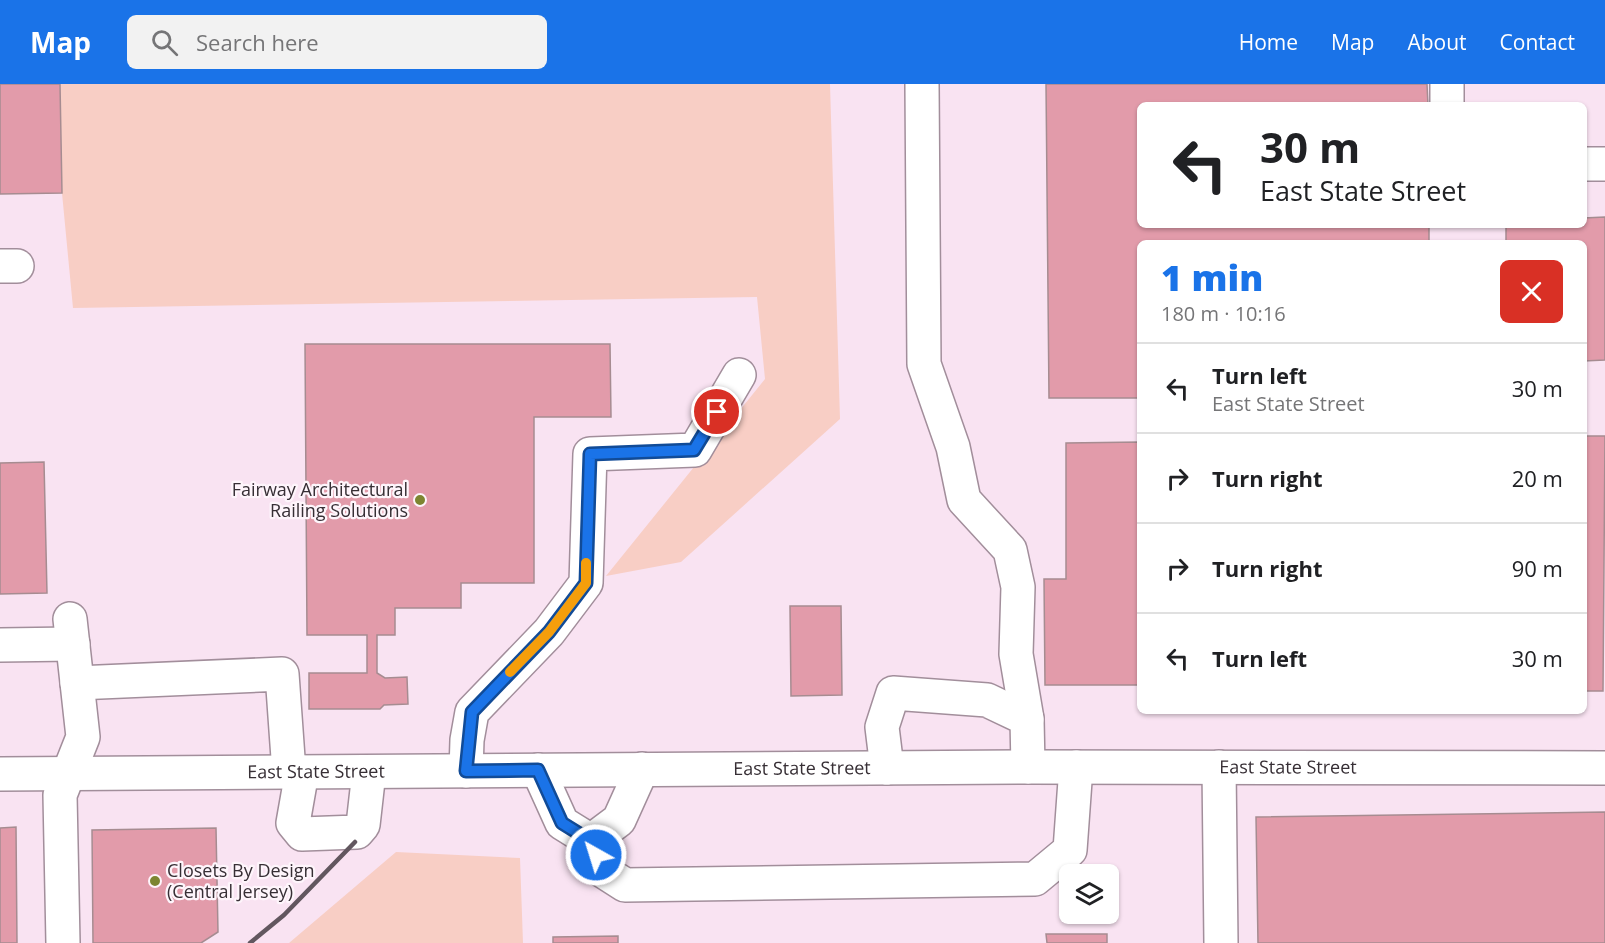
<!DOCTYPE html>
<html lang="en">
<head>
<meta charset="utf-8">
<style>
  body { margin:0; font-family:"Open Sans",sans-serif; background:#f2f2f2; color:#202124; height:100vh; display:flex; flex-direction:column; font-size:22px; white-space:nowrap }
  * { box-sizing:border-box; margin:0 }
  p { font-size:20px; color:#757577 }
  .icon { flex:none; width:33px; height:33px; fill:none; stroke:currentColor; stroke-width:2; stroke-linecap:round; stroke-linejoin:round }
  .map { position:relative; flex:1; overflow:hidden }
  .side { position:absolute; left:1137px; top:156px; width:450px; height:474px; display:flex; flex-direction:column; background:#fff; border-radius:9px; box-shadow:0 2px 4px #0004 }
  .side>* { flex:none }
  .banner { position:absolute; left:1137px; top:18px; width:450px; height:126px; border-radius:9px; box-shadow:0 2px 4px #0004; background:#fff; color:#202124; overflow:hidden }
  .fabs { position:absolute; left:1059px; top:780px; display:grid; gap:12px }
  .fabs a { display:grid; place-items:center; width:60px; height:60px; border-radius:9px; background:#fff; box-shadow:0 2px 4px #0004; font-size:30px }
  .pin { position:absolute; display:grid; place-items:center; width:51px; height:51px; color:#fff; margin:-26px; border:3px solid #fff; border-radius:50%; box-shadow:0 2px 6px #0007 }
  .me { position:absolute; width:66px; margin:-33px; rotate:321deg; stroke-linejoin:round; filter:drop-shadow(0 0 4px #0008) }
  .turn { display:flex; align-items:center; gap:21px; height:126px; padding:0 24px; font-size:27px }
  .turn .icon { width:78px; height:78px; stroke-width:2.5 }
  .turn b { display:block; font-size:42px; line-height:51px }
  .round { display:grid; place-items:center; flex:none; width:63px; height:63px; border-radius:9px; background:#f2f2f2 }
  .summary { display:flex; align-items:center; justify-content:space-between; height:102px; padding:0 24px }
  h1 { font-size:36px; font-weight:800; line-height:45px; color:#1a73e8 }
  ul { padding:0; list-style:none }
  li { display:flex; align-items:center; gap:18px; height:90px; padding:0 24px; border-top:2px solid #e0e0e0 }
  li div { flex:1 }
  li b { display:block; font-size:22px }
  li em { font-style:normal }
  header { display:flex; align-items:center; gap:36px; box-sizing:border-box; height:84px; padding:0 30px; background:#1a73e8; color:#fff }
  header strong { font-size:28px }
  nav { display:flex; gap:33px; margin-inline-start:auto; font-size:21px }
  .search { width:420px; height:54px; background:#f2f2f2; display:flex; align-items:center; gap:15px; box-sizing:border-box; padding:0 21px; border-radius:9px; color:#757577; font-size:22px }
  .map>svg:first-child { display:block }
  .green { fill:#f8cec5 }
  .building { fill:#e29baa; stroke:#a68c91; stroke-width:1.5 }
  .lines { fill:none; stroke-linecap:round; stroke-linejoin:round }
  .minor-casing { stroke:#a28e9b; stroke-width:36 }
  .minor { stroke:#fff; stroke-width:33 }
  .rail { stroke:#62575f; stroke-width:4.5 }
  .route-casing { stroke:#114b97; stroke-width:15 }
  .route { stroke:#1a73e8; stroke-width:10 }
  .slow { stroke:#f59e0b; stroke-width:10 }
  .poi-dot { fill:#7d8531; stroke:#fef5fb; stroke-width:2 }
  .labels { text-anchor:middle; stroke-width:4.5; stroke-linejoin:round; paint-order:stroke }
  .poi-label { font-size:18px; fill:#372f35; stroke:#fef5fb; text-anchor:end }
  .street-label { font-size:18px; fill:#372f35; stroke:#fef5fb }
</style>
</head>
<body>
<header>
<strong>Map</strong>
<div class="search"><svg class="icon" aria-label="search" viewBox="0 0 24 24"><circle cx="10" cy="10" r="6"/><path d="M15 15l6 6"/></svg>Search here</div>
<nav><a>Home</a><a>Map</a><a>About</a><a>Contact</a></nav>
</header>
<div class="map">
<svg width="1605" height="859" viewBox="0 0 1605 859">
  <rect width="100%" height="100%" fill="#f9e3f2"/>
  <path class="green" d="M 60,0 L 830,0 L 840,335 L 681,478 L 606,492 L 765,295 L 757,213 L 73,224 L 62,109 Z
    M 396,768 L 520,774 L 523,859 L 289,859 Z"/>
  <path class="building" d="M 0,0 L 60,0 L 62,109 L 0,110 Z
    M 1046,0 L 1427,0 L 1428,21 L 1140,21 L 1140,141 L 1429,141 L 1429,159 L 1140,159 L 1140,314 L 1049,314 Z
    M 1605,133 L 1605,276 L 1584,277 L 1584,159 L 1506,159 L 1506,141 L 1584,141 L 1584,134 Z
    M 305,260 L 610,260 L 611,333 L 534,333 L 534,499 L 461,499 L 461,524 L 395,524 L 395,551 L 377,551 L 377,589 L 385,594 L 407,593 L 408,620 L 384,621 L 380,625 L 309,625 L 309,589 L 367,589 L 367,551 L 307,551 Z
    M 1584,352 L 1605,352 L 1603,607 L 1584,607 Z
    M 1140,358 L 1140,601 L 1045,601 L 1044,495 L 1066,495 L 1066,359 Z
    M 44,378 L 47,509 L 0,510 L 0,379 Z
    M 790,522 L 841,522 L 842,611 L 791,612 Z
    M 1325,627 L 1449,627 L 1449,629 L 1325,629 Z
    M 1605,728 L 1605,859 L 1258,859 L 1256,733 Z
    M 16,743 L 17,859 L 0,859 L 0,744 Z
    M 216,744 L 218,848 L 201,859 L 93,859 L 92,746 Z
    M 1046,850 L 1107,850 L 1107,859 L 1047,859 Z
    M 618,852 L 618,859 L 553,859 L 553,853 Z"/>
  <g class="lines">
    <g class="minor-casing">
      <g id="minor">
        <path d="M 922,0 L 924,280 L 953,363 L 964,416 L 1010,466 L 1018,503 L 1016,570 L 1027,635"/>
        <path d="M 1447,21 L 1447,0"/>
        <path d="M 1584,80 L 1605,80"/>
        <path d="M 0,182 L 17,182"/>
        <path d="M 0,561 L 73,560"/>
        <path d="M 77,599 L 282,590 L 289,688"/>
        <path d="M 1219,683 L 1221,859"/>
        <path d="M 887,684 L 882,643 L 893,609 L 987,616 L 1027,635 L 1028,683"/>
        <path d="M 538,686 L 562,739 L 591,757 L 619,736 L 642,685"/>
        <path d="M 466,687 L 467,656 L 472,628 L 549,548 L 586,499 L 590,370 L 695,366 L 739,291"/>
        <path d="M 302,688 L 293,739 L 302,750 L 357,748 L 363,741 L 369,688"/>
        <path id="s1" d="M 0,690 L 1028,683 L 1605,684"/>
        <path d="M 591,757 L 600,785 L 625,801 L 1035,795 L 1070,766 L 1076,683"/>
        <path d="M 63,859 L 60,711 L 83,653 L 70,535"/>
      </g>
    </g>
    <use href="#minor" class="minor"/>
    <path class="rail" d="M 250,859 L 284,831 L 355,758"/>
  </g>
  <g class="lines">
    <g class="route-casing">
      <path id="route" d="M 596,771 L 591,757 L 562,739 L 538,686 L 466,687 L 472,628 L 549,548 L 586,499 L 590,370 L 694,366 L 717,328"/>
    </g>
    <use href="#route" class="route"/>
    <path class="slow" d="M 510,588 L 549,548 L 586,499 L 586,479"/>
  </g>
  <g class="poi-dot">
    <circle cx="420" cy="416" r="6"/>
    <circle cx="155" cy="797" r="6"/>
  </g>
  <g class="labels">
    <g class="poi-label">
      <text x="408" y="412">Fairway Architectural<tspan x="408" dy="21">Railing Solutions</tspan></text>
      <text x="167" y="793" text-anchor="start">Closets By Design<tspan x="167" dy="21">(Central Jersey)</tspan></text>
    </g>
    <g class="street-label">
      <text dy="6" stroke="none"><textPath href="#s1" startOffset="1288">East State Street</textPath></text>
      <text dy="6" stroke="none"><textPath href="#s1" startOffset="802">East State Street</textPath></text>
      <text dy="6" stroke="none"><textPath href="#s1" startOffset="316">East State Street</textPath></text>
    </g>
  </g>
</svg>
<div class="fabs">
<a><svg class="icon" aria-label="layers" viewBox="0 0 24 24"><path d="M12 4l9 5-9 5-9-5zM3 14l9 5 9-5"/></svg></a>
</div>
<div class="pin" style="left:717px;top:328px;background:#d93025"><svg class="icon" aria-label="arrive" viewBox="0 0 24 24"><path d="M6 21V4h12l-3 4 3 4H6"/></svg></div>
<svg class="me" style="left:596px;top:771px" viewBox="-20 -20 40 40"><circle r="17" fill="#1a73e8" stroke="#fff" stroke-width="3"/><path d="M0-11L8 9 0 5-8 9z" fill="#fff"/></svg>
<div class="banner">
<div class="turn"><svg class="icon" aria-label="left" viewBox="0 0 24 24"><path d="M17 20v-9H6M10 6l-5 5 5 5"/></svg><div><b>30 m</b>East State Street</div></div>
</div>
<section class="side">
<div class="summary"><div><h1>1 min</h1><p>180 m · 10:16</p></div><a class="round" style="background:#d93025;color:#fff"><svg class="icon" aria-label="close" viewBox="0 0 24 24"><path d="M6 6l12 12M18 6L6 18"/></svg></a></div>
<ul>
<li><svg class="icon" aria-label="left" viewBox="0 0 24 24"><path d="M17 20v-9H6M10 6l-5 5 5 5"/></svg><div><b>Turn left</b><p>East State Street</p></div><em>30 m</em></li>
<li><svg class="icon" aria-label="right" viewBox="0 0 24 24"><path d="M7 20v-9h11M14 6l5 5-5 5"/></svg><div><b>Turn right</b></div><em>20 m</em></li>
<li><svg class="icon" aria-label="right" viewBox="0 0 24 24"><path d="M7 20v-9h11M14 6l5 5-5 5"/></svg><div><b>Turn right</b></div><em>90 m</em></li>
<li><svg class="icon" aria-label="left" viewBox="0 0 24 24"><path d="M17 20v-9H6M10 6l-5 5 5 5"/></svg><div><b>Turn left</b></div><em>30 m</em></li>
</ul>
</section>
</div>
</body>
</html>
